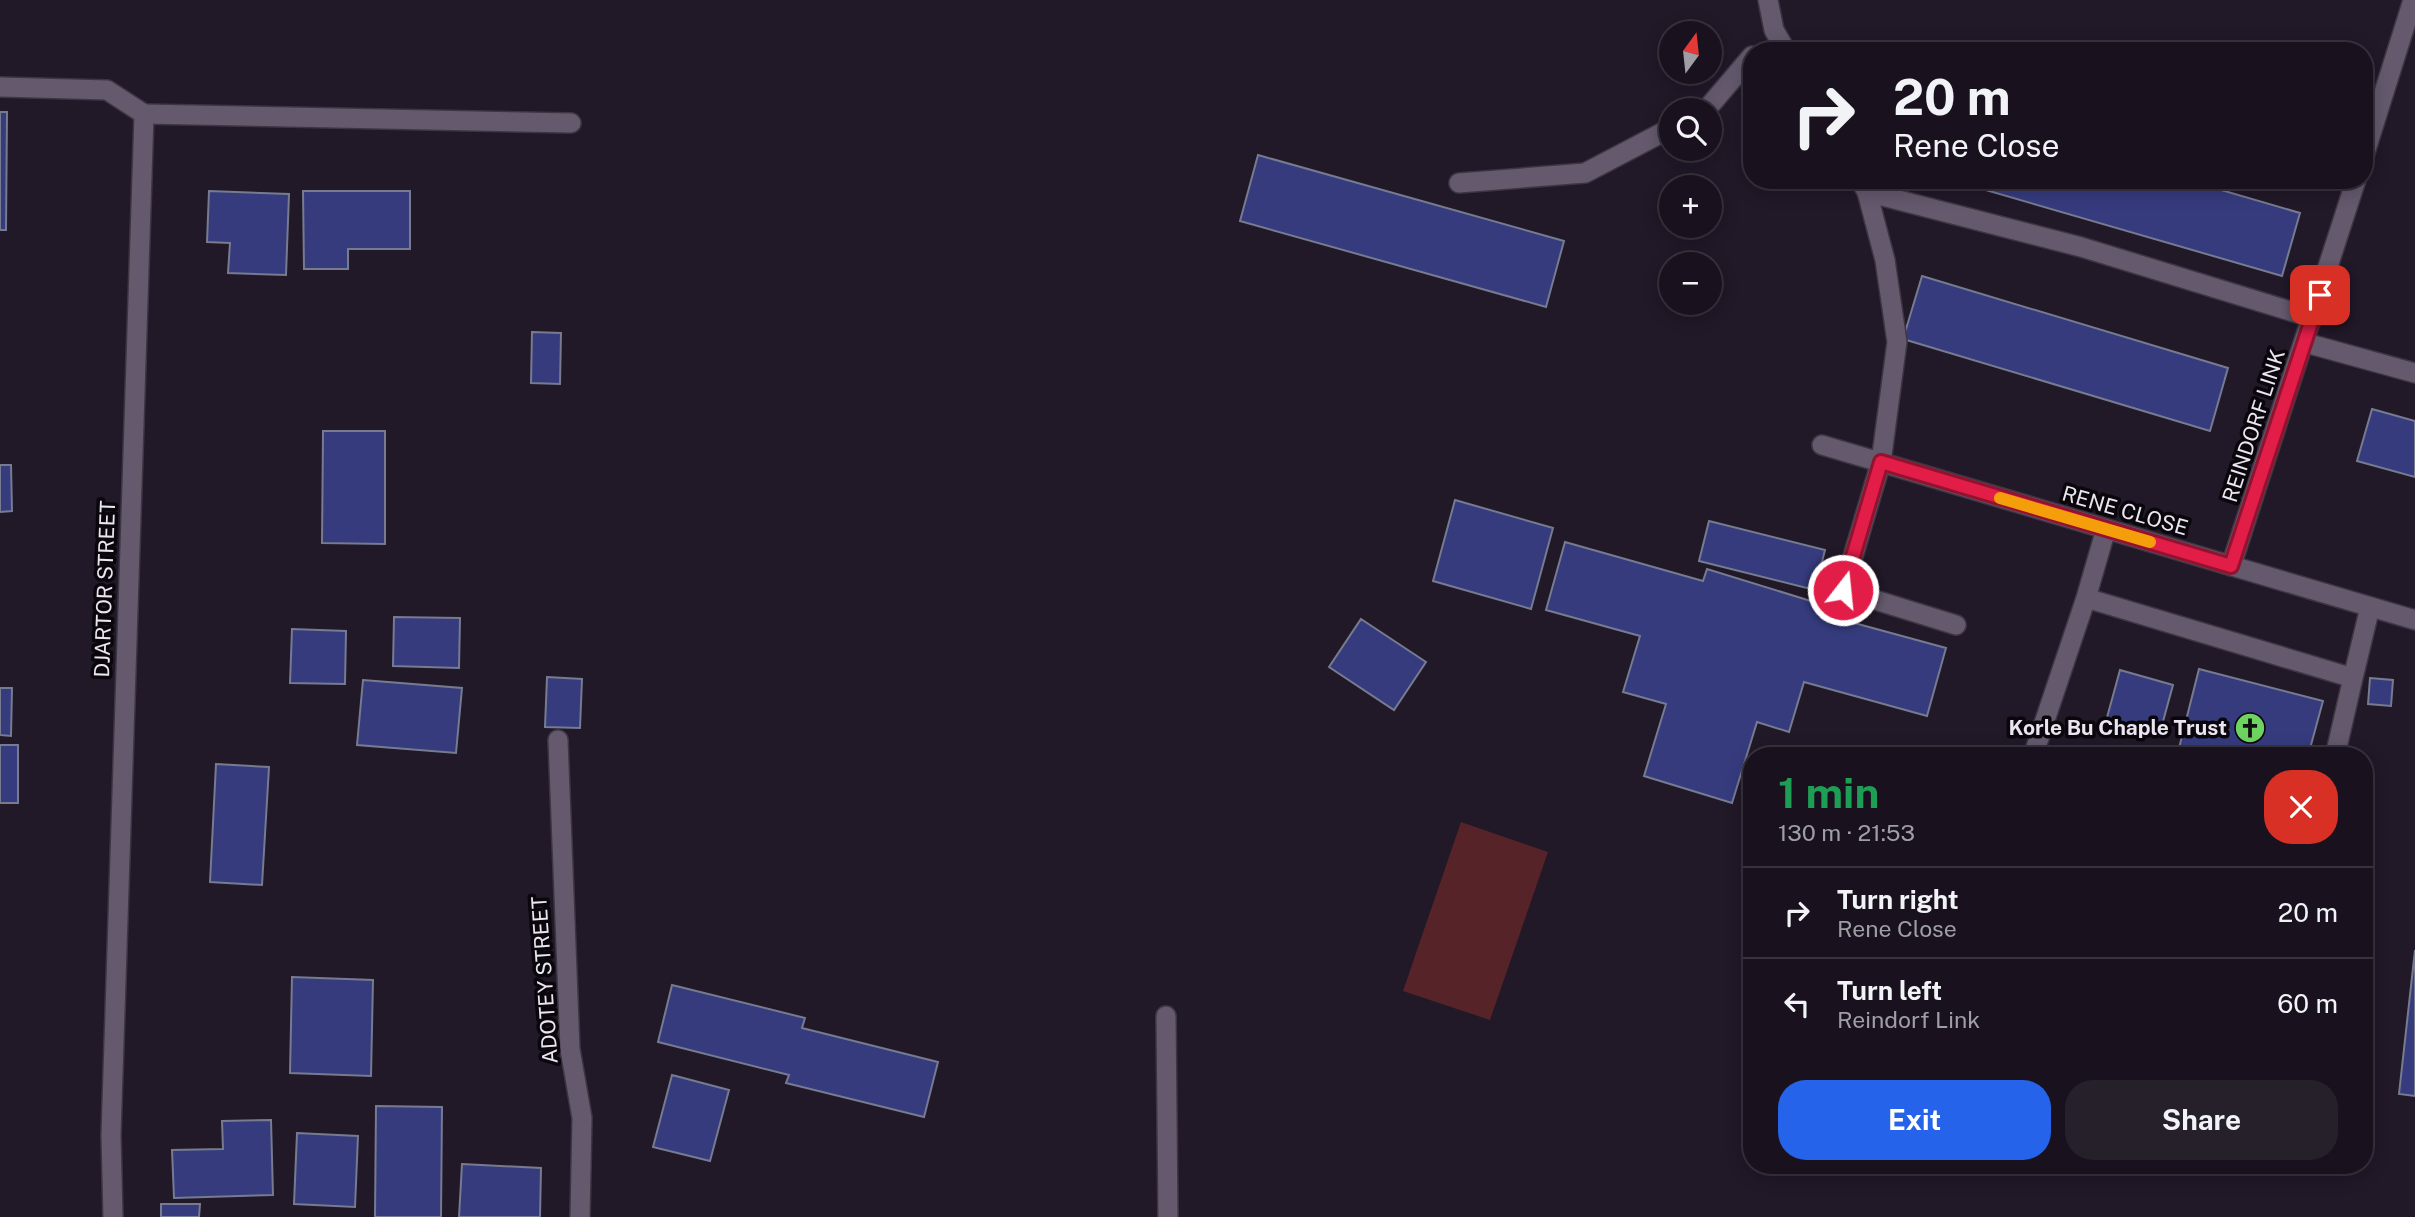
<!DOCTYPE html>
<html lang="en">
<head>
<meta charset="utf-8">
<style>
  body { margin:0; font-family:"Public Sans",sans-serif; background:#26202b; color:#f1f3f6; height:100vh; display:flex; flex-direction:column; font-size:26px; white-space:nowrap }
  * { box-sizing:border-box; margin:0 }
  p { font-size:23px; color:#9f9ea4 }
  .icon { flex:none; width:38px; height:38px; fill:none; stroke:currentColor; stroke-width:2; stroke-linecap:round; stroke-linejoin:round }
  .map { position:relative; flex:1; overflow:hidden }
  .panel { position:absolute; left:1743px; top:747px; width:630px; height:427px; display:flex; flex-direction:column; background:#19121e; border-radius:28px; box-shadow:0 4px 18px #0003,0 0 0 2px #37323c }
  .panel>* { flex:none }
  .hud { position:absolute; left:1743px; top:42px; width:630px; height:147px; border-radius:28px; box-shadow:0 4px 18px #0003,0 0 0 2px #37323c; background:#19121e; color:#f1f3f6; overflow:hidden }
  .needle { width:46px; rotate:15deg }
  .fabs { position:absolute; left:1659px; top:21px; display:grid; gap:14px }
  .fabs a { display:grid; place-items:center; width:63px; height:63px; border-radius:50%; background:#19121e; box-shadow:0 4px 18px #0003,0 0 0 2px #37323c; font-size:35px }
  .pin { position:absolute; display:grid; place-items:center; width:60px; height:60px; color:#fff; margin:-30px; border-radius:14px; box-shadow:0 4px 10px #0006 }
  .me { position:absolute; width:77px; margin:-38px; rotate:16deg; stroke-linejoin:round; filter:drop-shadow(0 0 5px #0008) }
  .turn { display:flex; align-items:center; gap:24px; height:147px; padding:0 35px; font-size:32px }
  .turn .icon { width:91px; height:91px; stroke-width:2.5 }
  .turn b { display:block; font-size:49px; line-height:60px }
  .round { display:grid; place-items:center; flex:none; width:74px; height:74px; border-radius:28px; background:#26202b }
  .summary { display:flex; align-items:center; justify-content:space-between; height:119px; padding:0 35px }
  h1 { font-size:42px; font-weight:700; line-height:52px; color:#1e9e55 }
  .cta { display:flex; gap:14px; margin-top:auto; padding:14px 35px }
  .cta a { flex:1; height:80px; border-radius:28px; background:#2563eb; color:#fff; font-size:28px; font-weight:700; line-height:80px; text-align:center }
  .cta a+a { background:#26202b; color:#f1f3f6 }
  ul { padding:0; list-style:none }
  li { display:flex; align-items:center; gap:21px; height:91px; padding:0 35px; border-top:2px solid #37323c }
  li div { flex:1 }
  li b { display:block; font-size:26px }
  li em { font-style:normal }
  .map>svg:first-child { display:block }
  .green { fill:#562428 }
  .building { fill:#363b7e; stroke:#767b90; stroke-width:2 }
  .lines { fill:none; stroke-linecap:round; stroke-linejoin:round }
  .service-casing { stroke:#3c3642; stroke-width:22 }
  .minor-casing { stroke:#3c3642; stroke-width:22 }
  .service { stroke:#64596d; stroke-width:19 }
  .minor { stroke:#64596d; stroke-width:19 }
  .route-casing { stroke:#92132f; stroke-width:18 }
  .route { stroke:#e11d48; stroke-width:12 }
  .slow { stroke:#f59e0b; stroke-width:12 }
  .labels { text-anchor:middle; stroke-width:7; stroke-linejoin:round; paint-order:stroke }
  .street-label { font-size:21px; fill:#ebe5f1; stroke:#09060c }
  .poi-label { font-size:21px; font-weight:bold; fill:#ebe5f1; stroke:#09060c; text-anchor:end }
</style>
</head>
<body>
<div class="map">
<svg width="2415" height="1217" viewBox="0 0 2415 1217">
  <rect width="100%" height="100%" fill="#211828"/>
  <path class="green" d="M 1461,822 L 1548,852 L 1490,1020 L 1403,991 Z"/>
  <path class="building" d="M 0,112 L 7,112 L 6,230 L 0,230 Z
    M 1258,155 L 1564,241 L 1546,307 L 1240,221 Z
    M 1973,180 L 2187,180 L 2300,213 L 2282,276 L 1972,186 Z
    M 209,191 L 289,194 L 286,275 L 228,273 L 230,243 L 207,242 Z
    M 303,191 L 410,191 L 410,249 L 348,249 L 348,269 L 304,269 Z
    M 1922,276 L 2228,368 L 2210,431 L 1903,339 Z
    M 532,332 L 561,333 L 560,384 L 531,383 Z
    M 2372,409 L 2415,421 L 2415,477 L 2357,461 Z
    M 323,431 L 385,431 L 385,544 L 322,543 Z
    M 0,465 L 11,465 L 12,511 L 0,512 Z
    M 1455,500 L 1553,528 L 1531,609 L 1433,581 Z
    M 1709,521 L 1825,550 L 1815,590 L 1699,561 Z
    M 1565,542 L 1703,581 L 1707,569 L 1827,606 L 1825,615 L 1946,648 L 1927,716 L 1804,682 L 1789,732 L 1757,722 L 1732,803 L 1644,776 L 1666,704 L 1623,692 L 1640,636 L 1546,610 Z
    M 394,617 L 460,618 L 459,668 L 393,666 Z
    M 1361,619 L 1426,662 L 1394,710 L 1329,667 Z
    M 292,629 L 346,631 L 345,684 L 290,683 Z
    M 2199,669 L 2323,701 L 2308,756 L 2177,756 Z
    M 2120,670 L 2173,685 L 2159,736 L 2106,721 Z
    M 547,677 L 582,679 L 580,728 L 545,727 Z
    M 2370,678 L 2393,680 L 2391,706 L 2368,704 Z
    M 363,680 L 462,688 L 456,753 L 357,745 Z
    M 0,688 L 12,688 L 11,736 L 0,735 Z
    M 0,745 L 18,745 L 18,803 L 0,803 Z
    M 1749,758 L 1752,759 L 1752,809 L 1747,809 Z
    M 216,764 L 269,767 L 262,885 L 210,882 Z
    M 2415,950 L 2415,1096 L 2399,1094 Z
    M 292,977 L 373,980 L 371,1076 L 290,1073 Z
    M 672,985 L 805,1018 L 802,1028 L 938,1062 L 924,1117 L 786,1083 L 789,1075 L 658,1042 Z
    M 672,1075 L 729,1090 L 710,1161 L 653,1147 Z
    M 376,1106 L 442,1107 L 441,1217 L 375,1217 Z
    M 271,1120 L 273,1195 L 174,1198 L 172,1150 L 223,1149 L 222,1121 Z
    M 297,1133 L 358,1136 L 355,1207 L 294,1204 Z
    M 462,1164 L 541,1168 L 540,1217 L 459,1217 Z
    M 1930,1166 L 1948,1166 L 1945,1172 Z
    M 161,1204 L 200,1204 L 199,1217 L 161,1217 Z"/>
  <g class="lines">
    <g class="service-casing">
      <path id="service" d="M 144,114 L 571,123
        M 2106,529 L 2086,598 L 2353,678 L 2370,607
        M 1956,625 L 1843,590 L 1881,462 L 1897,342 L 1885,260 L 1867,192 L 2081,247 L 2313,318
        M 2033,756 L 2086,598
        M 2335,756 L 2353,678"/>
    </g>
    <g class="minor-casing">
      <path id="minor" d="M 1768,0 L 1774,30 L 1786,51
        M 0,87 L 107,90 L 144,114 L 111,1135 L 113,1217
        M 1706,110 L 1752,56
        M 2364,156 L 2413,0
        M 1860,180 L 1867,192
        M 1459,183 L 1585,173 L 1671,128
        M 2306,343 L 2415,373
        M 1822,445 L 2415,620
        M 2231,566 L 2356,180
        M 558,740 L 570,1049 L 582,1118 L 580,1217
        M 1166,1016 L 1168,1217"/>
    </g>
    <use href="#service" class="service"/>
    <use href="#minor" class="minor"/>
  </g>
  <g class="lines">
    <g class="route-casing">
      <path id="route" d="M 1843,590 L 1881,462 L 2231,566 L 2320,295"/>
    </g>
    <use href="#route" class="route"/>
    <path class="slow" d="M 2000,498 L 2150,542"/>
  </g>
  <defs>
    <g id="church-disc" transform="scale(1.575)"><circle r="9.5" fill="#6ed361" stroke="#09060c"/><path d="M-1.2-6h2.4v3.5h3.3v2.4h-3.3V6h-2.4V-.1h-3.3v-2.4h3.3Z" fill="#111"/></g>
  </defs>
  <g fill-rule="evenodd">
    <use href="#church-disc" x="2250" y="728"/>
  </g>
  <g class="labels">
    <g class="street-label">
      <text transform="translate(2254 426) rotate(-72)" y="7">REINDORF LINK</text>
      <text transform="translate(2125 511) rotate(16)" y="7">RENE CLOSE</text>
      <text transform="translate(105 589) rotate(-88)" y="7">DJARTOR STREET</text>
      <text transform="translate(545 980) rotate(-94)" y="7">ADOTEY STREET</text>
    </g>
    <g class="poi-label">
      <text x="2227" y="735">Korle Bu Chaple Trust</text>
    </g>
  </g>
</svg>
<div class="fabs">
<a><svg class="needle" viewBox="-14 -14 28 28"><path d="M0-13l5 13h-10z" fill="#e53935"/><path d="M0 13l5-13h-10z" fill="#9f9ea4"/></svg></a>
<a><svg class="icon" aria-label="search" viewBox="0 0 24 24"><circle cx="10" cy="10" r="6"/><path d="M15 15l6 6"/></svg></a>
<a>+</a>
<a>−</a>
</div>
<div class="pin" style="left:2320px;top:295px;background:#d93025"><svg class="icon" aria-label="arrive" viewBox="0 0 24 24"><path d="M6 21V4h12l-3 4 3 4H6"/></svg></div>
<svg class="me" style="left:1843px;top:590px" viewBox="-20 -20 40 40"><circle r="17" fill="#e11d48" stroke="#fff" stroke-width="3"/><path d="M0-11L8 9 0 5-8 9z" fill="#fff"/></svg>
<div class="hud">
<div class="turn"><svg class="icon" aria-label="right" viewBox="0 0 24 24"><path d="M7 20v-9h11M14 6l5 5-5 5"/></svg><div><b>20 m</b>Rene Close</div></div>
</div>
<section class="panel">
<div class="summary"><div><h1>1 min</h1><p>130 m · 21:53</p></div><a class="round" style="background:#d93025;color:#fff"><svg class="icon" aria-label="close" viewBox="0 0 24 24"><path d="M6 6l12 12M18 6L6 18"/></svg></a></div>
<ul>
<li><svg class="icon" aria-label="right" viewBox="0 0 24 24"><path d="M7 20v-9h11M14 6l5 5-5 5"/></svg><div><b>Turn right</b><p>Rene Close</p></div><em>20 m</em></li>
<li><svg class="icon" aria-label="left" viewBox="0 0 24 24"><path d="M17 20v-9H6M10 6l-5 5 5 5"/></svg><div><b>Turn left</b><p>Reindorf Link</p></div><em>60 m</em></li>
</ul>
<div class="cta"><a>Exit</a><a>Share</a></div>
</section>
</div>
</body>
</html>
